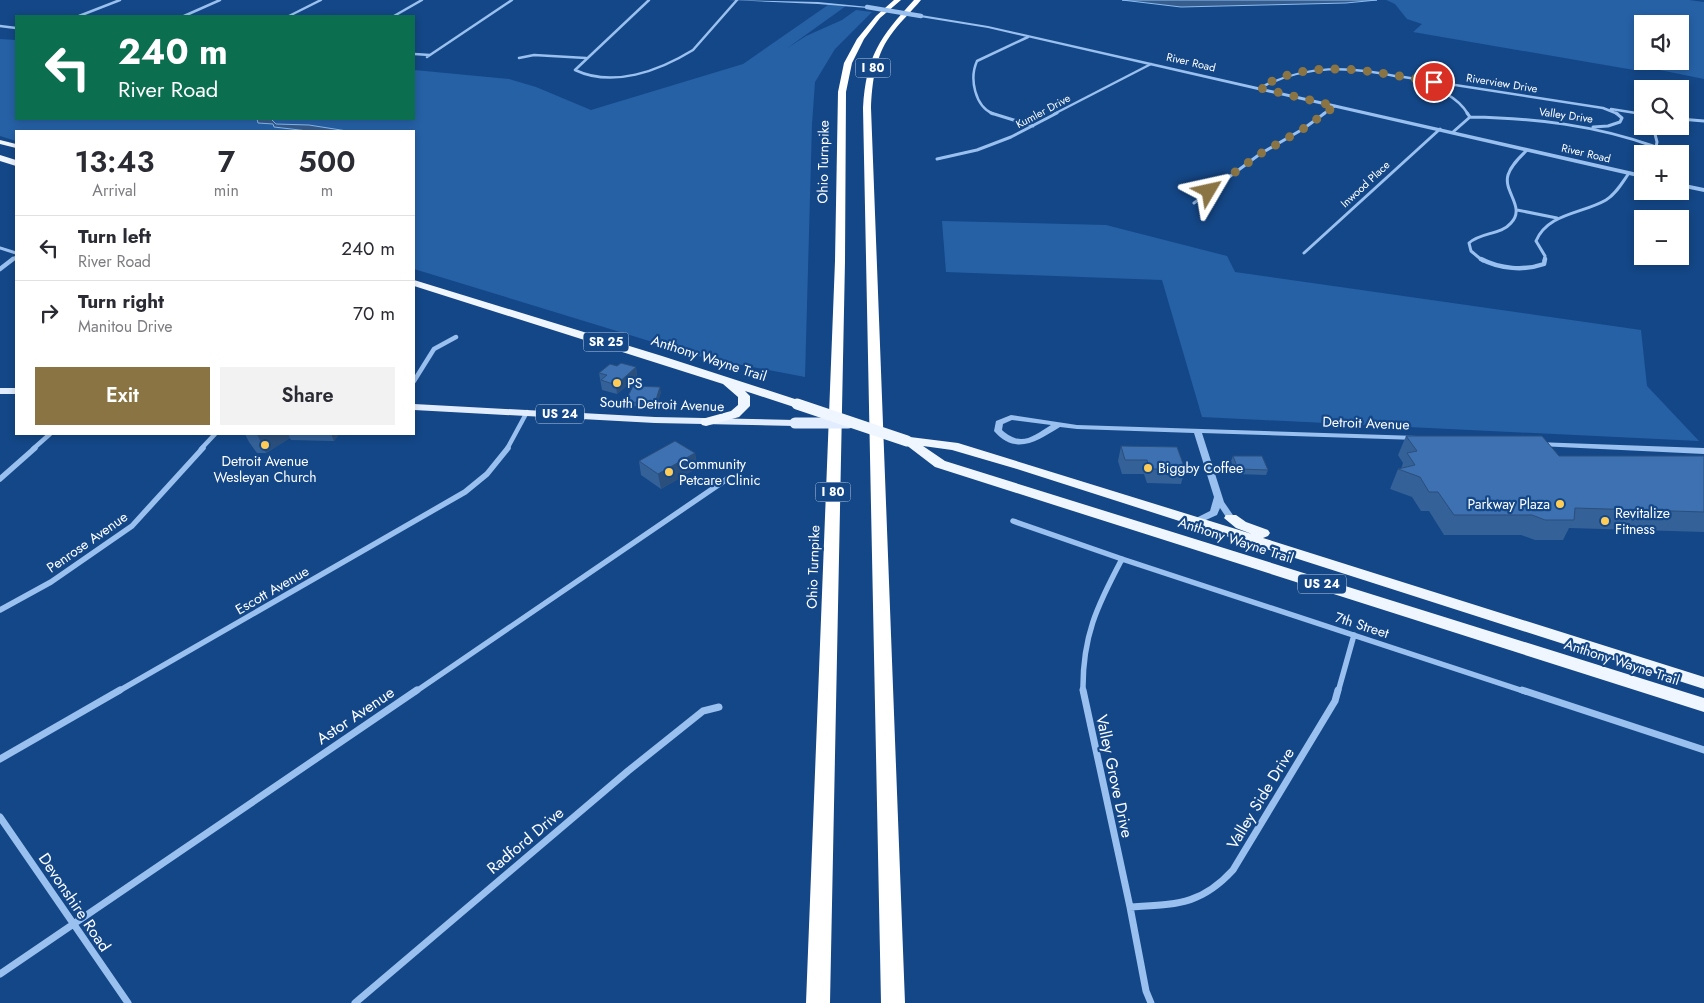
<!DOCTYPE html>
<html lang="en">
<head>
<meta charset="utf-8">
<style>
  body { margin:0; font-family:Jost,sans-serif; background:#f2f2f3; color:#2b2b33; height:100vh; display:flex; flex-direction:column; font-size:19px; white-space:nowrap }
  * { box-sizing:border-box; margin:0 }
  p { font-size:16px; color:#7c7c81 }
  .icon { flex:none; width:28px; height:28px; fill:none; stroke:currentColor; stroke-width:2; stroke-linecap:round; stroke-linejoin:round }
  .map { position:relative; flex:1; overflow:hidden }
  .sheet { position:absolute; left:15px; top:130px; width:400px; height:305px; display:flex; flex-direction:column; background:#fff; border-radius:0px; box-shadow:0 2px 8px #0003 }
  .sheet>* { flex:none }
  .hud { position:absolute; left:15px; top:15px; width:400px; height:105px; border-radius:0px; box-shadow:0 2px 8px #0003; background:#0b6e4f; color:#fff; overflow:hidden }
  .buttons { position:absolute; left:1634px; top:15px; display:grid; gap:10px }
  .buttons a { display:grid; place-items:center; width:55px; height:55px; border-radius:0px; background:#fff; box-shadow:0 2px 8px #0003; font-size:25px }
  .pin { position:absolute; display:grid; place-items:center; width:42px; height:42px; color:#fff; margin:-21px; border:2px solid #fff; border-radius:50%; box-shadow:0 1px 5px #0007 }
  .me { position:absolute; width:55px; margin:-28px; rotate:54deg; stroke-linejoin:round; filter:drop-shadow(0 0 4px #0008) }
  .turn { display:flex; align-items:center; gap:18px; height:105px; padding:0 20px; font-size:22px }
  .turn .icon { width:65px; height:65px; stroke-width:2.5 }
  .turn b { display:block; font-size:35px; line-height:42px }
  .eta { display:flex; justify-content:space-evenly; align-items:center; height:85px; text-align:center }
  .eta b { font-size:30px; font-weight:600; line-height:35px }
  .action { display:flex; gap:10px; margin-top:auto; padding:10px 20px }
  .action a { flex:1; height:58px; border-radius:0px; background:#8a7443; color:#fff; font-size:20px; font-weight:600; line-height:58px; text-align:center }
  .action a+a { background:#f2f2f3; color:#2b2b33 }
  ul { padding:0; list-style:none }
  li { display:flex; align-items:center; gap:15px; height:65px; padding:0 20px; border-top:1px solid #e1e1e2 }
  li div { flex:1 }
  li b { display:block; font-size:19px }
  li em { font-style:normal }
  .map>svg:first-child { display:block }
  .green { fill:#2661a6; fill-rule:evenodd }
  .water { fill:#375d8d; stroke:#8bbbf2 }
  .lines { fill:none; stroke-linecap:round; stroke-linejoin:round }
  .minor-far4 { stroke:#99c0ef; stroke-width:2.5 }
  .minor-far3 { stroke:#99c0ef; stroke-width:3 }
  .minor-far2 { stroke:#99c0ef; stroke-width:4.5 }
  .minor-far1 { stroke:#99c0ef; stroke-width:5.5 }
  .minor { stroke:#99c0ef; stroke-width:7 }
  .tertiary { fill:#99c0ef; fill-rule:evenodd }
  .primary { fill:#e1edff; fill-rule:evenodd }
  .trunk { fill:#f0f6ff; fill-rule:evenodd }
  .motorway { fill:#fff; fill-rule:evenodd }
  .tertiary-bridge { stroke:#99c0ef; stroke-width:4.5 }
  .primary-bridge { stroke:#e1edff; stroke-width:11 }
  .trunk-bridge { stroke:#f0f6ff; stroke-width:11 }
  .wall { fill:#346198 }
  .shaded-wall { fill:#2b4f7c }
  .building { fill:#3d71b1; stroke:#2b4f7c }
  .route { stroke:#8a7443; stroke-width:9; stroke-dasharray:0 16.2 }
  .poi-dot { fill:#ffcd57; stroke:#144787; stroke-width:2 }
  .labels { text-anchor:middle; stroke-width:4.5; stroke-linejoin:round; paint-order:stroke }
  .far-street-label { font-size:11px; fill:#fff; stroke:#144787 }
  .shield { fill:#144787; stroke:#b8c8db; stroke-width:1 }
  .shield-label { font-size:12px; font-weight:bold; fill:#fff }
  .street-label { font-size:14px; fill:#fff; stroke:#144787 }
  .poi-label { font-size:14px; fill:#fff; stroke:#144787; text-anchor:start }
  .near-street-label { font-size:16px; fill:#fff; stroke:#144787 }
</style>
</head>
<body>
<div class="map">
<svg width="1704" height="1003" viewBox="0 0 1704 1003">
  <rect width="100%" height="100%" fill="#144787"/>
  <path class="green" d="M 1386,0 L 1689,0 L 1704,2 L 1704,79 L 1650,68 L 1634,70 L 1413,32 L 1422,24 L 1407,19 L 1395,4 ZM 1642,24 L 1680,24 L 1680,61 L 1642,61 Z
    M 828,5 L 846,6 L 786,49 L 806,36 L 842,20 L 856,10 L 872,12 L 835,49 L 815,82 L 812,124 L 805,377 L 705,358 L 414,269 L 414,131 L 16,131 L 16,141 L 0,136 L 0,39 L 16,40 L 16,119 L 414,119 L 414,70 L 509,79 L 536,87 L 591,110 L 743,64 Z
    M 942,221 L 1106,225 L 1227,256 L 1235,272 L 1641,330 L 1647,386 L 1699,441 L 1202,417 L 1162,280 L 946,272 Z"/>
  <path class="water" d="M 1122,0 L 1377,0 L 1346,3 L 1181,7 Z
    M 257,119 L 271,119 L 276,124 L 309,125 L 347,131 L 308,131 L 274,127 L 273,124 L 258,123 Z"/>
  <g class="lines">
    <path class="minor-far4" d="M 649,0 L 575,70 C 613,88 659,71 693,50 L 737,0
      M 79,16 L 120,0
      M 184,16 L 220,0
      M 289,16 L 321,0
      M 394,16 L 422,0
      M 0,26 L 16,28
      M 414,54 L 430,55
      M 427,57 L 512,0
      M 519,58 L 534,55 L 586,58
      M 1397,76 L 1603,108 L 1618,114
      M 1418,82 C 1438,89 1457,96 1468,114
      M 1260,88 C 1305,64 1351,66 1400,77
      M 1611,109 L 1642,114
      M 993,114 C 975,106 969,79 977,61 L 1028,37
      M 1054,114 L 1151,64
      M 1323,114 L 1335,106"/>
    <path class="minor-far3" d="M 991,113 L 1033,126
      M 1636,113 L 1642,114
      M 1470,117 C 1534,118 1595,125 1656,147 L 1654,154
      M 1680,119 L 1704,121
      M 1593,127 L 1608,126 L 1620,122 L 1622,118 L 1616,113
      M 1453,132 L 1470,117 L 1467,113
      M 1656,147 L 1657,142 L 1654,130 L 1658,126
      M 937,159 L 977,150 L 1011,137 L 1057,113
      M 1194,203 L 1260,154 L 1303,129 L 1325,113
      M 1517,210 L 1557,218
      M 0,248 L 16,253
      M 1304,253 L 1440,129
      M 11,261 L 16,257
      M 1483,261 L 1471,251 L 1469,243 C 1481,232 1501,235 1511,223 C 1526,207 1503,192 1508,175 C 1511,165 1520,157 1527,150
      M 1544,261 L 1545,256 L 1536,241 C 1548,213 1582,214 1606,200 C 1616,194 1622,183 1629,173"/>
    <path class="minor-far2" d="M 1481,259 C 1500,269 1524,271 1544,264 L 1545,259
      M 0,269 L 13,259
      M 414,381 L 434,349 L 456,337
      M 33,449 L 50,434
      M 201,449 L 215,434
      M 507,449 L 527,412"/>
    <path class="minor-far1" d="M 0,479 L 35,448
      M 1013,521 L 1122,559 L 1526,692
      M 0,610 L 51,582 L 132,526 L 203,448
      M 117,692 L 465,492 L 487,474 L 508,448
      M 415,692 L 727,479
      M 1083,692 C 1082,637 1097,606 1122,559
      M 1338,692 L 1354,635"/>
    <path class="minor" d="M 1083,690 L 1130,907 L 1146,991 L 1151,1003
      M 1522,690 L 1704,750
      M 0,759 L 120,690
      M 0,817 L 128,1003
      M 1130,907 C 1175,904 1200,906 1233,870 L 1335,701 L 1338,690
      M 0,974 L 417,690
      M 355,1003 L 628,771 L 703,711 L 719,707"/>
    <path class="tertiary" d="M 728,0 L 818,2 L 869,7 L 867,8 L 818,4 Z
      M 921,15 L 988,26 L 1642,174 L 1642,178 L 988,28 L 920,17 Z
      M 1680,183 L 1704,188 L 1704,192 L 1680,187 Z
      M 1011,415 L 1077,425 L 1417,436 L 1421,438 L 1417,440 L 1202,433 L 1224,502 L 1235,518 L 1234,520 L 1228,520 L 1220,508 L 1217,515 L 1197,524 L 1193,521 L 1194,519 L 1210,511 L 1214,497 L 1194,433 L 1077,429 L 1060,427 C 1037,441 1016,456 994,431 L 996,421 ZM 1012,420 L 1051,425 C 1032,437 1021,447 1002,430 L 1003,424 Z
      M 1536,442 L 1704,448 L 1704,454 L 1539,446 L 1536,446 L 1535,444 Z"/>
    <path class="primary" d="M 0,388 L 16,388 L 16,394 L 0,394 Z
      M 414,404 L 655,417 L 795,420 L 801,423 L 795,426 L 655,423 L 414,410 Z"/>
    <path class="trunk" d="M 0,140 L 16,144 L 16,148 L 0,144 Z
      M 0,155 L 16,160 L 16,166 L 0,161 Z
      M 414,280 L 662,356 L 801,401 L 803,404 L 797,408 L 745,391 L 750,396 L 750,406 L 739,417 L 706,426 L 702,425 L 700,422 L 702,419 L 731,411 L 738,405 L 738,397 L 723,384 L 414,286 Z
      M 910,437 L 958,443 L 1252,534 L 1236,528 L 1224,518 L 1226,515 L 1236,515 L 1246,522 L 1268,530 L 1270,533 L 1268,536 L 1263,538 L 1704,677 L 1704,689 L 1017,469 L 952,450 L 923,446 L 945,461 L 1704,698 L 1704,712 L 935,467 L 901,441 L 902,438 Z"/>
    <path class="motorway" d="M 894,0 L 901,0 L 880,18 L 864,39 L 852,63 L 846,92 L 845,261 L 830,1003 L 806,1003 L 835,261 L 838,92 L 844,63 L 857,39 L 876,16 Z
      M 914,0 L 921,0 C 911,12 899,23 890,36 C 875,57 872,83 871,108 L 905,1003 L 881,1003 L 863,108 C 866,56 880,37 914,0 Z"/>
    <path class="tertiary-bridge" d="M 867,7 L 921,16"/>
    <path class="primary-bridge" d="M 795,423 L 848,423"/>
    <path class="trunk-bridge" d="M 797,404 L 907,441"/>
  </g>
  <path class="wall" d="M 617,366 L 636,367 L 637,377 L 617,394 L 602,390 L 599,373 Z
    M 661,392 L 656,407 L 625,406 L 625,402 Z
    M 245,434 L 339,434 L 334,441 L 291,440 L 290,438 L 266,453 L 257,453 L 249,442 Z
    M 1406,436 L 1559,456 L 1704,456 L 1704,532 L 1569,528 L 1563,540 L 1535,540 L 1521,535 L 1444,535 L 1429,511 L 1421,511 L 1412,497 L 1390,489 L 1398,469 L 1401,469 L 1403,463 L 1398,455 Z
    M 1121,446 L 1185,469 L 1181,484 L 1147,483 L 1144,474 L 1122,474 L 1118,461 Z
    M 695,453 L 697,468 L 661,489 L 641,475 L 639,461 Z
    M 1233,456 L 1268,470 L 1266,475 L 1236,474 L 1231,461 Z"/>
  <path class="shaded-wall" d="M 636,367 L 637,377 L 617,394 L 616,385 Z
    M 660,387 L 661,392 L 656,407 L 655,403 Z
    M 257,434 L 288,434 L 290,438 L 266,453 Z
    M 331,434 L 339,434 L 334,441 Z
    M 695,453 L 697,468 L 661,489 L 658,474 Z"/>
  <path class="building" d="M 621,363 L 636,367 L 616,385 L 601,380 L 607,375 L 599,373 L 610,364 L 617,366 Z
    M 633,386 L 660,387 L 655,403 L 625,402 Z
    M 1406,436 L 1542,436 L 1559,456 L 1704,456 L 1704,512 L 1575,508 L 1574,520 L 1545,520 L 1532,515 L 1454,515 L 1438,492 L 1429,492 L 1420,477 L 1398,469 L 1415,465 L 1407,453 L 1417,451 Z
    M 675,441 L 695,453 L 658,474 L 639,461 Z
    M 1121,446 L 1177,447 L 1185,469 L 1150,469 L 1147,460 L 1125,460 Z
    M 1233,456 L 1262,456 L 1268,470 L 1238,469 Z"/>
  <g class="lines">
    <path class="route" d="M 1209,191 L 1260,154 L 1303,129 L 1335,106 L 1260,88 C 1311,55 1378,73 1434,82"/>
  </g>
  <g class="poi-dot">
    <circle cx="617" cy="383" r="5"/>
    <circle cx="265" cy="445" r="5"/>
    <circle cx="1148" cy="468" r="5"/>
    <circle cx="669" cy="472" r="5"/>
    <circle cx="1560" cy="504" r="5"/>
    <circle cx="1605" cy="521" r="5"/>
  </g>
  <g class="labels">
    <g class="far-street-label">
      <text transform="translate(1191 62) rotate(13)" y="4">River Road</text>
      <text transform="translate(1502 83) rotate(9)" y="4">Riverview Drive</text>
      <text transform="translate(1043 111) rotate(-28)" y="4">Kumler Drive</text>
      <text transform="translate(1566 115) rotate(8)" y="4">Valley Drive</text>
      <text transform="translate(1586 153) rotate(13)" y="4">River Road</text>
      <text transform="translate(1365 184) rotate(-43)" y="4">Inwood Place</text>
    </g>
    <g class="shield">
      <rect x="855.5" y="58.5" width="35" height="19" rx="4"/>
      <rect x="583.5" y="332.5" width="45" height="19" rx="4"/>
      <rect x="536" y="404.5" width="48" height="19" rx="4"/>
      <rect x="815.5" y="482.5" width="35" height="19" rx="4"/>
      <rect x="1298" y="574.5" width="48" height="19" rx="4"/>
    </g>
    <g class="shield-label">
      <text x="873" y="72">I 80</text>
      <text x="606" y="346">SR 25</text>
      <text x="560" y="418">US 24</text>
      <text x="833" y="496">I 80</text>
      <text x="1322" y="588">US 24</text>
    </g>
    <g class="street-label">
      <text transform="translate(823 162) rotate(-89)" y="5">Ohio Turnpike</text>
      <text transform="translate(709 358) rotate(18)" y="5">Anthony Wayne Trail</text>
      <text transform="translate(662 404) rotate(2)" y="5">South Detroit Avenue</text>
      <text transform="translate(1366 423) rotate(2)" y="5">Detroit Avenue</text>
      <text transform="translate(1236 540) rotate(18)" y="5">Anthony Wayne Trail</text>
      <text transform="translate(87 542) rotate(-35)" y="5">Penrose Avenue</text>
      <text transform="translate(813 567) rotate(-88)" y="5">Ohio Turnpike</text>
      <text transform="translate(272 590) rotate(-30)" y="5">Escott Avenue</text>
      <text transform="translate(1362 625) rotate(18)" y="5">7th Street</text>
      <text transform="translate(1622 662) rotate(18)" y="5">Anthony Wayne Trail</text>
    </g>
    <g class="poi-label">
      <text x="627" y="388">PS</text>
      <text x="265" y="466" text-anchor="middle">Detroit Avenue<tspan x="265" dy="16">Wesleyan Church</tspan></text>
      <text x="679" y="469">Community<tspan x="679" dy="16">Petcare Clinic</tspan></text>
      <text x="1158" y="473">Biggby Coffee</text>
      <text x="1550" y="509" text-anchor="end">Parkway Plaza</text>
      <text x="1615" y="518">Revitalize<tspan x="1615" dy="16">Fitness</tspan></text>
    </g>
    <g class="near-street-label">
      <text transform="translate(355 715) rotate(-34)" y="6">Astor Avenue</text>
      <text transform="translate(1115 776) rotate(78)" y="6">Valley Grove Drive</text>
      <text transform="translate(1260 798) rotate(-59)" y="6">Valley Side Drive</text>
      <text transform="translate(525 840) rotate(-40)" y="6">Radford Drive</text>
      <text transform="translate(75 902) rotate(56)" y="6">Devonshire Road</text>
    </g>
  </g>
</svg>
<div class="buttons">
<a><svg class="icon" aria-label="sound" viewBox="0 0 24 24"><path d="M4 9h4l5-4v14l-5-4H4zM17 9q2 3 0 6"/></svg></a>
<a><svg class="icon" aria-label="search" viewBox="0 0 24 24"><circle cx="10" cy="10" r="6"/><path d="M15 15l6 6"/></svg></a>
<a>+</a>
<a>−</a>
</div>
<div class="pin" style="left:1434px;top:82px;background:#d93025"><svg class="icon" aria-label="arrive" viewBox="0 0 24 24"><path d="M6 21V4h12l-3 4 3 4H6"/></svg></div>
<svg class="me" style="left:1209px;top:191px" viewBox="-20 -20 40 40"><path d="M0-17L14 15 0 8-14 15z" fill="#8a7443" stroke="#fff" stroke-width="4"/></svg>
<div class="hud">
<div class="turn"><svg class="icon" aria-label="left" viewBox="0 0 24 24"><path d="M17 20v-9H6M10 6l-5 5 5 5"/></svg><div><b>240 m</b>River Road</div></div>
</div>
<section class="sheet">
<div class="eta">
<div><b>13:43</b><p>Arrival</p></div>
<div><b>7</b><p>min</p></div>
<div><b>500</b><p>m</p></div>
</div>
<ul>
<li><svg class="icon" aria-label="left" viewBox="0 0 24 24"><path d="M17 20v-9H6M10 6l-5 5 5 5"/></svg><div><b>Turn left</b><p>River Road</p></div><em>240 m</em></li>
<li><svg class="icon" aria-label="right" viewBox="0 0 24 24"><path d="M7 20v-9h11M14 6l5 5-5 5"/></svg><div><b>Turn right</b><p>Manitou Drive</p></div><em>70 m</em></li>
</ul>
<div class="action"><a>Exit</a><a>Share</a></div>
</section>
</div>
</body>
</html>
